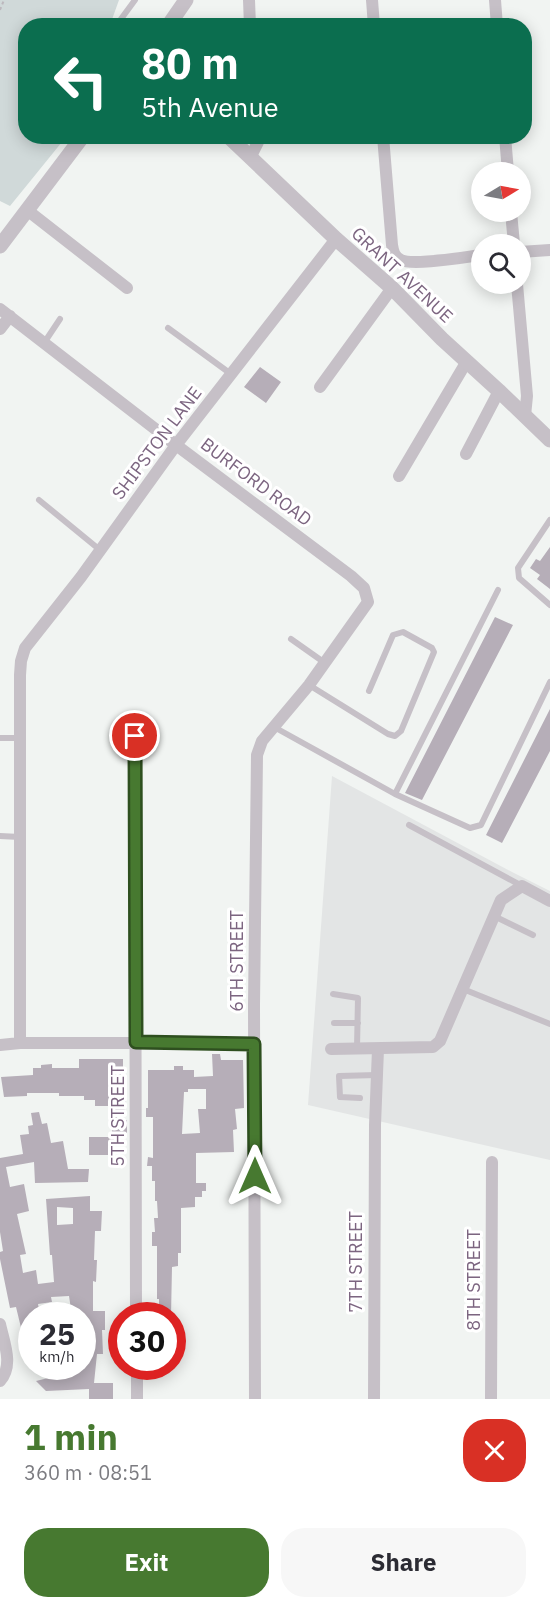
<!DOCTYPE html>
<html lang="en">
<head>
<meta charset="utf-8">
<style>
  body { margin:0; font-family:"IBM Plex Sans",sans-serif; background:#f7f7f7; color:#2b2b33; height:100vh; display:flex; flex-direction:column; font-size:22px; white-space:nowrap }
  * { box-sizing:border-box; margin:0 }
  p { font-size:20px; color:#7c7c81 }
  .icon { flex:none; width:33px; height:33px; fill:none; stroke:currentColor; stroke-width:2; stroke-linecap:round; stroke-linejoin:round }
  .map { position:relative; height:1399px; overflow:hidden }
  .drawer { display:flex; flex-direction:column; background:#fff; flex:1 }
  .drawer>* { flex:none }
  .hud { position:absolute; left:18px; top:18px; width:514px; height:126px; border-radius:24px; box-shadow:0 3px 15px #0003; background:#0b6e4f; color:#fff; overflow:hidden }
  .needle { width:39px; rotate:80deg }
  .fabs { position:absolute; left:471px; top:162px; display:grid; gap:12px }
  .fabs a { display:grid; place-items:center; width:60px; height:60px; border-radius:50%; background:#fff; box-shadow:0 3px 15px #0003; font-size:30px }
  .speed { position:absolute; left:18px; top:1302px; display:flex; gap:12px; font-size:30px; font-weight:700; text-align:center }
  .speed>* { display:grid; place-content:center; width:78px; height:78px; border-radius:50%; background:#fff; box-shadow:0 3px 15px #0003; line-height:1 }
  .speed small { font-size:15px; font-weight:400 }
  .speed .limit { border:9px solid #d22; background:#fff; color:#111 }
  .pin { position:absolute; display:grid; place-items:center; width:51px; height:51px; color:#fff; margin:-26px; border:3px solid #fff; border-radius:50%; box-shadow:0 2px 6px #0007 }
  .me { position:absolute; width:66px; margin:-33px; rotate:0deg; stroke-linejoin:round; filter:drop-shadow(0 0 4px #0008) }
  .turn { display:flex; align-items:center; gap:21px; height:126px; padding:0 24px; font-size:27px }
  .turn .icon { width:78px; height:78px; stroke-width:2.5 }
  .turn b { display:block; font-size:42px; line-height:51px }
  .round { display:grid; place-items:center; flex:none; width:63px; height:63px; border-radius:24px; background:#f7f7f7 }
  .headline { display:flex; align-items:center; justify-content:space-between; height:102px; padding:0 24px }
  h1 { font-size:36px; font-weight:800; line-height:45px; color:#477930 }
  .button { display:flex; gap:12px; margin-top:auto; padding:12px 24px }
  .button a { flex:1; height:69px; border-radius:24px; background:#477930; color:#fff; font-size:24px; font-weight:800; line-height:69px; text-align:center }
  .button a+a { background:#f7f7f7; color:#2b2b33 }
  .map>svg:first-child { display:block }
  .built { fill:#e3e5e5 }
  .green { fill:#d0d9d9 }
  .building { fill:#b6aeb8; fill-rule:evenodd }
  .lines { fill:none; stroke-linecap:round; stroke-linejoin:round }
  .path { stroke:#bcb8bd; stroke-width:2; stroke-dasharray:3 3; stroke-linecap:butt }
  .service { stroke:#c6c0c7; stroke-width:6 }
  .minor { stroke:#c6c0c7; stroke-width:12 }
  .tertiary { stroke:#c6c0c7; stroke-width:15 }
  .route-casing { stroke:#2e4f1f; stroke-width:15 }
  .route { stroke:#477930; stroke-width:10 }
  .labels { text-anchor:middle; stroke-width:6; stroke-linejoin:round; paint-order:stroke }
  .street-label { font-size:18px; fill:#7c6580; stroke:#fff }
</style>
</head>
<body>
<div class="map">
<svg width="550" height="1399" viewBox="0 0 550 1399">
  <rect width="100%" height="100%" fill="#f1f4f2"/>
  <path class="built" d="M 332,776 L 512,872 L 550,891 L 550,1160 L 308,1105 Z"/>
  <path class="green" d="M 0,0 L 119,0 L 110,25 L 26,26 L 26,136 L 66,137 L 10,206 L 0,201 Z"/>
  <path class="building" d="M 260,367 L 281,382 L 266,403 L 244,387 Z
    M 550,547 L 550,589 L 537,579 L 540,575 L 530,568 L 536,559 L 540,561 Z
    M 495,617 L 513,625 L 422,800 L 405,793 Z
    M 550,709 L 550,751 L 502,843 L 486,835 Z
    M 212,1054 L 220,1054 L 221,1060 L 243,1060 L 244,1108 L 235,1109 L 237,1129 L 233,1130 L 234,1152 L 196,1153 L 196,1183 L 206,1183 L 206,1191 L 202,1191 L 202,1197 L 195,1197 L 195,1207 L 181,1208 L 181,1253 L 178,1253 L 178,1266 L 172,1267 L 171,1316 L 159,1316 L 159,1299 L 157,1299 L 157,1246 L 152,1246 L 152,1232 L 155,1232 L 154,1218 L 158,1218 L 157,1201 L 155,1201 L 155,1181 L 152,1181 L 152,1166 L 147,1166 L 148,1157 L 153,1158 L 153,1117 L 146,1117 L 146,1108 L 148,1108 L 148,1070 L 174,1070 L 174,1066 L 183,1066 L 183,1070 L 194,1070 L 194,1077 L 213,1076 ZM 188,1089 L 206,1089 L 206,1109 L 198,1109 L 200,1133 L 182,1134 L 184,1092 L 188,1092 Z
    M 79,1059 L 123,1059 L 123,1076 L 118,1076 L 118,1097 L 126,1098 L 123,1120 L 127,1120 L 127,1133 L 112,1133 L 112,1106 L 95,1106 L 95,1100 L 84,1100 L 84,1096 L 59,1096 L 59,1093 L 27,1093 L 27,1096 L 4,1097 L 1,1077 L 33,1075 L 33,1068 L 41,1068 L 41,1065 L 52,1064 L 52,1068 L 79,1068 Z
    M 39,1112 L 42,1124 L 47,1123 L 51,1143 L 63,1141 L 68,1169 L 89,1169 L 88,1182 L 35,1183 L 34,1162 L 6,1167 L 10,1187 L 24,1184 L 29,1211 L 17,1214 L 26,1254 L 20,1255 L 23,1273 L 36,1270 L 38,1284 L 54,1282 L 52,1255 L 50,1255 L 46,1199 L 90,1196 L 90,1211 L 102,1211 L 101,1231 L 95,1231 L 94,1260 L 97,1260 L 96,1282 L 93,1281 L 93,1311 L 105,1311 L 105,1330 L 102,1330 L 103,1354 L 97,1354 L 94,1383 L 113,1383 L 113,1399 L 89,1399 L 89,1389 L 46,1391 L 36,1381 L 52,1377 L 42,1366 L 82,1366 L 82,1316 L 72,1316 L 69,1296 L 51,1297 L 52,1302 L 38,1304 L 40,1316 L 32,1316 L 32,1338 L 24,1340 L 16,1307 L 10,1308 L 0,1259 L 0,1252 L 3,1251 L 0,1232 L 0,1158 L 23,1154 L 20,1135 L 29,1134 L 28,1126 L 33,1125 L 31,1113 ZM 57,1207 L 73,1208 L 73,1224 L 57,1225 Z
    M 89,1137 L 114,1137 L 114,1155 L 89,1155 Z
    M 172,1330 L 183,1330 L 182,1355 L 172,1355 Z"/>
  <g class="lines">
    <path class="path" d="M 0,10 L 4,0"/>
    <path class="service" d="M 119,26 L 121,19 L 135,0
      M 168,328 L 231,374
      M 44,343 L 60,319
      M 39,500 L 100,550
      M 550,520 L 518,568 L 519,578 L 550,605
      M 291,639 L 325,663
      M 309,685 L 388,734 L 395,736 L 401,731 L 434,652 L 432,648 L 403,632 L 393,635 L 369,691
      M 274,727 L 395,794 L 498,590
      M 0,738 L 20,738
      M 395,794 L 470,828 L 481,825 L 550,682
      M 409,825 L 522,886
      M 0,836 L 20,837
      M 494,916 L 533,935
      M 463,989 L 550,1024
      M 333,994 L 358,998 L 357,1048
      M 334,1023 L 358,1023
      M 360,1098 L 340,1097 L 339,1076 L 377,1075"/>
    <path class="minor" d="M 249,0 L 250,26
      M 372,0 L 374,26
      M 495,0 L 497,26
      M 383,136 L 392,245 C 393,251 394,257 401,260 C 413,266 465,257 482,255
      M 505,136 L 508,172
      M 250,158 L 258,142 L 258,136
      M 27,210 L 127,288
      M 511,212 L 514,244
      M 520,252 L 550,250
      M 517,284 L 527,396 L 525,416
      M 0,309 L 176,445 L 351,576 L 364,588 L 368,602 L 309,685 L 262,741 L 257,755 L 254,1005 L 255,1399
      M 0,329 L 10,316
      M 320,387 L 392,288
      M 466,454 L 499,391
      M 399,476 L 467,361
      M 135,736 L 136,1316
      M 20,1043 L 20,675 L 21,661 L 25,648 L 81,577 L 176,445 L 336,239
      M 0,1045 L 20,1043 L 254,1043
      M 331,1049 L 433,1047 L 440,1041 L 501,900 L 522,886 L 550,901
      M 0,1324 C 4,1343 14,1365 0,1381
      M 137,1366 L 137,1399
      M 374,1399 L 375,1125 L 378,1049
      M 491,1399 L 492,1162"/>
    <path class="tertiary" d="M 168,26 L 186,0
      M 228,136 L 336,239 L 392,288 L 442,339 L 499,391 L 550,440
      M 0,246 L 83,136"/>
  </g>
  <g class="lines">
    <g class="route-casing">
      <path id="route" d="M 135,736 L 136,1042 L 254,1044 L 255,1176"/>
    </g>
    <use href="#route" class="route"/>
  </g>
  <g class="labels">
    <g class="street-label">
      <text transform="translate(402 275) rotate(43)" y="6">GRANT AVENUE</text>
      <text transform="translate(157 443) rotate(-53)" y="6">SHIPSTON LANE</text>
      <text transform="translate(256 482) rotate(37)" y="6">BURFORD ROAD</text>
      <text transform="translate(237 961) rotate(-90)" y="6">6TH STREET</text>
      <text transform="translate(118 1116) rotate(-90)" y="6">5TH STREET</text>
      <text transform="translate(356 1262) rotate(-90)" y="6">7TH STREET</text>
      <text transform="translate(474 1280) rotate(-90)" y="6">8TH STREET</text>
    </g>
  </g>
</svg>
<div class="fabs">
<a><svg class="needle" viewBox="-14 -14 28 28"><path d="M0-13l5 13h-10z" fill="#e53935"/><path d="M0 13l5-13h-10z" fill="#7c7c81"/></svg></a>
<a><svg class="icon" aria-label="search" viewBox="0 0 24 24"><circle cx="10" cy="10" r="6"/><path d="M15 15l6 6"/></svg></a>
</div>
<div class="speed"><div>25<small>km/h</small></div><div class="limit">30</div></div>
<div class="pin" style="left:135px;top:736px;background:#d93025"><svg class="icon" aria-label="arrive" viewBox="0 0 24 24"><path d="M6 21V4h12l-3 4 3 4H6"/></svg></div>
<svg class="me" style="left:255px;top:1176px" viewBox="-20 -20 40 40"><path d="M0-17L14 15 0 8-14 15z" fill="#477930" stroke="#fff" stroke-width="4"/></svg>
<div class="hud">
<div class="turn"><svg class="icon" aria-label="left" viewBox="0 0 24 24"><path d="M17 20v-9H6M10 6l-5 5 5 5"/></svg><div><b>80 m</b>5th Avenue</div></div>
</div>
</div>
<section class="drawer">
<div class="headline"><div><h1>1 min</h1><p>360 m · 08:51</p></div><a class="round" style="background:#d93025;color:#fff"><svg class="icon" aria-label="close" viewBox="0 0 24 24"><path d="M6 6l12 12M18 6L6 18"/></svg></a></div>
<div class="button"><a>Exit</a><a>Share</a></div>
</section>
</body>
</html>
